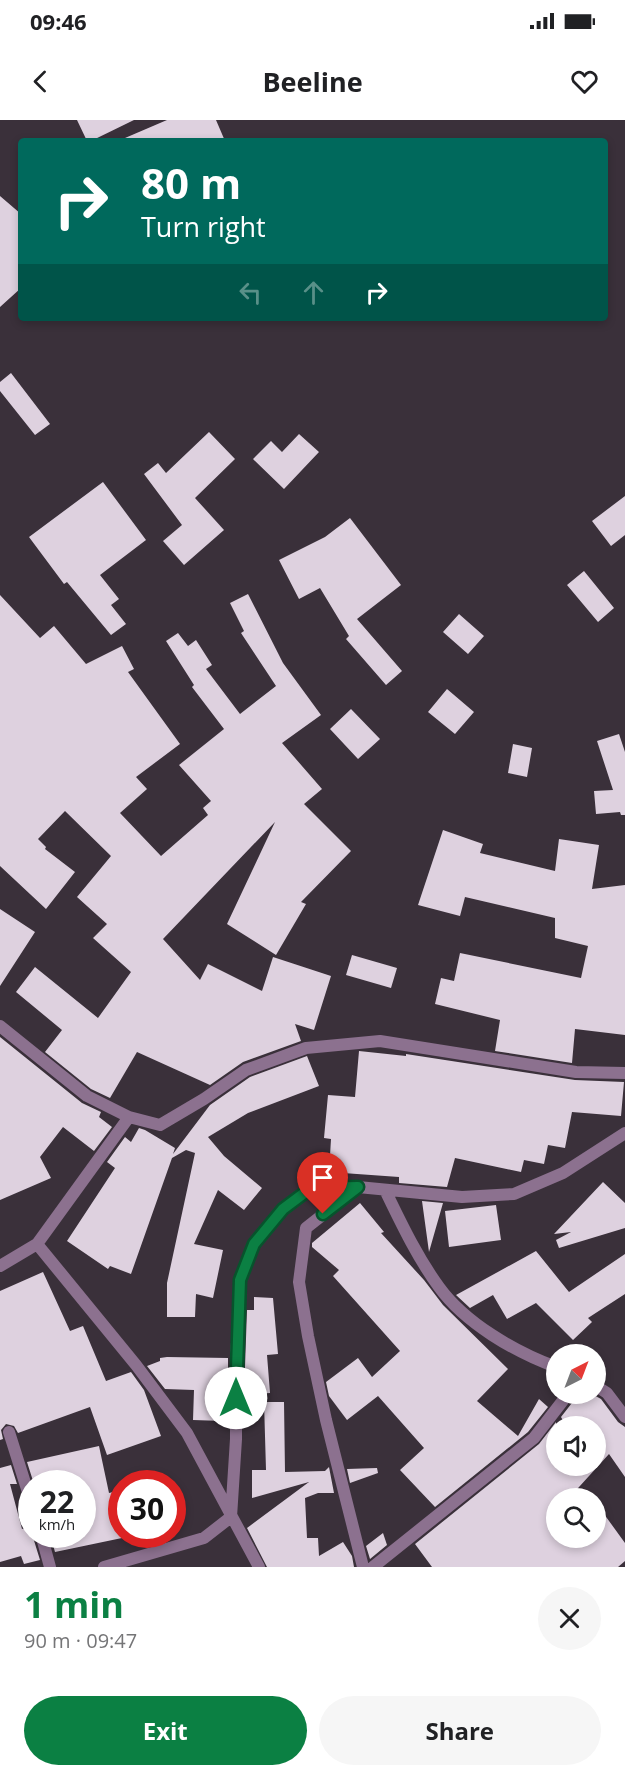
<!DOCTYPE html>
<html lang="en">
<head>
<meta charset="utf-8">
<style>
  body { margin:0; font-family:"Open Sans",sans-serif; background:#f6f6f6; color:#202124; height:100vh; display:flex; flex-direction:column; font-size:22px; white-space:nowrap }
  * { box-sizing:border-box; margin:0 }
  p { font-size:20px; color:#757577 }
  .icon { flex:none; width:33px; height:33px; fill:none; stroke:currentColor; stroke-width:2; stroke-linecap:round; stroke-linejoin:round }
  .map { position:relative; height:1447px; overflow:hidden }
  .panel { display:flex; flex-direction:column; background:#fff; flex:1 }
  .panel>* { flex:none }
  .hud { position:absolute; left:18px; top:18px; width:590px; height:183px; border-radius:6px; box-shadow:0 3px 9px #0003; background:#00695c; color:#fff; overflow:hidden }
  .needle { width:39px; rotate:42deg }
  .buttons { position:absolute; left:546px; top:1224px; display:grid; gap:12px }
  .buttons a { display:grid; place-items:center; width:60px; height:60px; border-radius:50%; background:#fff; box-shadow:0 3px 9px #0003; font-size:30px }
  .speed { position:absolute; left:18px; top:1350px; display:flex; gap:12px; font-size:30px; font-weight:700; text-align:center }
  .speed>* { display:grid; place-content:center; width:78px; height:78px; border-radius:50%; background:#fff; box-shadow:0 3px 9px #0003; line-height:1 }
  .speed small { font-size:15px; font-weight:400 }
  .speed .limit { border:9px solid #d22; background:#fff; color:#111 }
  .pin { position:absolute; display:grid; place-items:center; width:51px; height:51px; color:#fff; margin:-62px -26px; border-radius:50% 50% 50% 0; rotate:-45deg; box-shadow:0 0 6px #0007 }
  .pin .icon { rotate:45deg }
  .me { position:absolute; width:66px; margin:-33px; rotate:0deg; stroke-linejoin:round; filter:drop-shadow(0 0 4px #0008) }
  .turn { display:flex; align-items:center; gap:21px; height:126px; padding:0 24px; font-size:27px }
  .turn .icon { width:78px; height:78px; stroke-width:2.5 }
  .turn b { display:block; font-size:42px; line-height:51px }
  .lanes { display:flex; align-items:center; height:57px; padding:0 24px; background:#0003; justify-content:center; gap:30px; direction:ltr }
  .lanes .off { opacity:.35 }
  .round { display:grid; place-items:center; flex:none; width:63px; height:63px; border-radius:32px; background:#f6f6f6 }
  .overview { display:flex; align-items:center; justify-content:space-between; height:102px; padding:0 24px }
  h1 { font-size:36px; font-weight:700; line-height:45px; color:#0b8043 }
  .action { display:flex; gap:12px; margin-top:auto; padding:12px 24px }
  .action a { flex:1; height:69px; border-radius:36px; background:#0b8043; color:#fff; font-size:24px; font-weight:700; line-height:69px; text-align:center }
  .action a+a { background:#f6f6f6; color:#202124 }
  .status { display:flex; justify-content:space-between; align-items:center; height:42px; padding:0 30px; background:#fff; direction:ltr }
  .status svg { height:16px; fill:currentColor }
  header { display:flex; justify-content:space-between; align-items:center; height:78px; padding:0 24px; background:#fff; font-size:27px; font-weight:700 }
  .map>svg:first-child { display:block }
  .building { fill:#ded1df }
  .lines { fill:none; stroke-linecap:round; stroke-linejoin:round }
  .minor { stroke:#8c718f; stroke-width:12 }
  .route-casing { stroke:#07532c; stroke-width:15 }
  .route { stroke:#0b8043; stroke-width:10 }
</style>
</head>
<body>
<div class="status"><b>09:46</b><svg viewBox="0 0 49 12"><path d="M0 12V9h3v3zM5 12V6h3v6zM10 12V3h3v9zM15 12V0h3v12zM26 1h20v11H26zM47 4h2v5h-2z"/></svg></div>
<header><svg class="icon" aria-label="back" viewBox="0 0 24 24"><path d="M15 5l-7 7 7 7"/></svg>Beeline<svg class="icon" aria-label="heart" viewBox="0 0 24 24"><path d="M12 20l-8-8c-3-5 5-10 8-4 3-6 11-1 8 4z"/></svg></header>
<div class="map">
<svg width="625" height="1447" viewBox="0 0 625 1447">
  <rect width="100%" height="100%" fill="#3a303a"/>
  <path class="building" d="M 77,0 L 134,0 L 91,21 L 87,21 Z
    M 167,0 L 216,0 L 225,21 L 118,21 Z
    M 0,76 L 21,94 L 21,168 L 0,187 Z
    M 11,253 L 50,304 L 35,315 L 0,271 L 0,262 Z
    M 209,312 L 235,339 L 195,378 L 224,410 L 184,445 L 163,421 L 182,405 L 144,354 L 158,343 L 166,353 Z
    M 299,314 L 319,332 L 284,369 L 253,339 L 271,321 L 282,332 Z
    M 103,362 L 146,420 L 100,455 L 119,479 L 111,485 L 126,504 L 111,515 L 67,462 L 64,464 L 29,417 Z
    M 625,376 L 625,415 L 611,426 L 592,401 Z
    M 350,398 L 401,465 L 357,499 L 402,551 L 386,565 L 346,519 L 349,516 L 320,468 L 299,479 L 279,440 L 325,417 Z
    M 584,451 L 614,488 L 598,502 L 567,465 Z
    M 248,474 L 283,543 L 321,595 L 282,623 L 322,669 L 304,684 L 351,731 L 301,782 L 306,784 L 276,835 L 227,804 L 275,702 L 163,819 L 200,860 L 208,844 L 262,871 L 273,837 L 331,856 L 314,910 L 295,904 L 301,921 L 243,942 L 210,965 L 137,932 L 110,978 L 91,969 L 45,932 L 62,910 L 16,872 L 35,847 L 98,898 L 131,852 L 93,818 L 107,804 L 77,777 L 111,736 L 65,691 L 38,719 L 46,727 L 45,729 L 75,752 L 46,789 L 0,746 L 0,475 L 40,518 L 54,506 L 86,544 L 122,526 L 134,549 L 128,552 L 180,624 L 136,657 L 147,669 L 120,693 L 161,736 L 208,695 L 203,688 L 211,681 L 179,645 L 224,609 L 192,567 L 194,565 L 166,521 L 178,513 L 188,526 L 196,520 L 212,545 L 206,549 L 240,594 L 276,566 L 241,513 L 244,511 L 230,483 Z
    M 459,494 L 484,516 L 468,534 L 443,512 Z
    M 447,569 L 474,592 L 455,614 L 428,592 Z
    M 351,589 L 380,619 L 358,639 L 330,609 Z
    M 619,614 L 625,632 L 625,695 L 621,695 L 620,692 L 596,694 L 594,671 L 613,670 L 597,621 Z
    M 513,624 L 532,628 L 527,657 L 508,653 Z
    M 443,710 L 483,724 L 480,733 L 555,751 L 559,719 L 599,725 L 592,769 L 625,765 L 625,915 L 575,909 L 572,943 L 495,931 L 500,900 L 435,884 L 441,858 L 454,861 L 460,833 L 581,858 L 588,826 L 555,818 L 555,798 L 465,777 L 460,796 L 418,785 Z
    M 0,789 L 35,812 L 0,866 Z
    M 352,835 L 397,848 L 391,868 L 346,855 Z
    M 0,917 L 82,983 L 101,992 L 99,997 L 112,1007 L 94,1031 L 63,1007 L 40,1037 L 51,1058 L 0,1080 Z
    M 359,931 L 406,936 L 406,934 L 575,960 L 624,962 L 621,996 L 572,992 L 565,1028 L 548,1025 L 544,1044 L 524,1040 L 521,1052 L 455,1038 L 447,1067 L 399,1063 L 399,1057 L 329,1052 L 331,1019 L 324,1018 L 328,975 L 355,977 Z
    M 307,936 L 319,966 L 248,993 L 208,1017 L 224,1036 L 262,1068 L 244,1090 L 218,1070 L 194,1124 L 223,1130 L 213,1178 L 196,1174 L 195,1197 L 167,1197 L 167,1163 L 195,1033 L 186,1030 L 172,1038 L 131,1154 L 110,1146 L 108,1149 L 67,1121 L 115,1048 L 107,1042 L 125,1017 L 131,1022 L 139,1008 L 145,1010 L 175,1028 L 173,1034 L 210,985 L 250,957 Z
    M 603,1062 L 625,1083 L 625,1108 L 559,1128 L 556,1120 L 571,1112 L 554,1114 Z
    M 422,1081 L 443,1083 L 429,1132 Z
    M 360,1083 L 384,1112 L 381,1113 L 424,1160 L 443,1185 L 508,1249 L 477,1281 L 518,1316 L 539,1279 L 548,1287 L 528,1312 L 435,1387 L 400,1350 L 424,1328 L 378,1276 L 347,1300 L 329,1276 L 326,1262 L 358,1238 L 372,1257 L 400,1231 L 333,1156 L 339,1150 L 312,1127 L 312,1123 Z
    M 496,1085 L 501,1120 L 449,1127 L 445,1091 Z
    M 536,1131 L 569,1172 L 625,1134 L 625,1174 L 588,1198 L 592,1202 L 573,1220 L 536,1183 L 507,1199 L 493,1175 L 470,1188 L 456,1175 Z
    M 43,1152 L 70,1211 L 83,1206 L 106,1261 L 131,1252 L 144,1270 L 161,1316 L 107,1335 L 90,1287 L 18,1313 L 14,1306 L 6,1304 L 1,1310 L 3,1319 L 0,1320 L 0,1171 Z
    M 254,1177 L 273,1178 L 278,1234 L 267,1235 L 270,1273 L 244,1275 L 247,1190 L 254,1190 Z
    M 167,1237 L 228,1238 L 228,1276 L 223,1277 L 223,1301 L 193,1300 L 194,1270 L 165,1269 L 147,1246 L 160,1241 L 160,1238 Z
    M 576,1274 L 592,1274 L 601,1279 L 618,1302 L 625,1307 L 625,1357 L 609,1334 L 569,1378 L 556,1378 L 556,1418 L 596,1418 L 596,1383 L 625,1423 L 625,1441 L 618,1447 L 432,1447 L 415,1424 L 539,1324 L 556,1302 L 556,1346 L 596,1346 L 596,1306 L 566,1306 L 561,1297 L 575,1279 Z
    M 264,1282 L 284,1282 L 285,1352 L 325,1351 L 329,1347 L 334,1373 L 318,1373 L 305,1378 L 307,1418 L 318,1418 L 319,1436 L 343,1422 L 352,1436 L 354,1447 L 267,1447 L 247,1408 L 309,1362 L 252,1378 L 252,1350 L 266,1350 Z
    M 99,1326 L 109,1373 L 122,1370 L 122,1418 L 55,1432 L 50,1414 L 82,1414 L 82,1364 L 34,1364 L 27,1342 Z
    M 11,1345 L 17,1364 L 10,1364 L 22,1409 L 32,1406 L 32,1414 L 40,1440 L 24,1444 L 21,1436 L 0,1442 L 0,1348 Z
    M 377,1348 L 378,1353 L 350,1363 L 347,1349 Z
    M 383,1413 L 387,1425 L 370,1439 L 366,1426 Z"/>
  <g class="lines">
    <path class="minor" d="M 0,906 L 87,976 L 129,997 L 160,1005 L 204,979 L 246,950 L 306,928 L 380,921 L 576,952 L 625,953
      M 358,1067 L 306,1108 L 299,1162 L 308,1216 L 326,1300 L 363,1447
      M 385,1070 C 401,1103 417,1137 439,1167 C 465,1203 515,1232 556,1247
      M 37,1124 L 136,1245 L 187,1313 L 259,1447
      M 0,1146 L 37,1124 L 129,997
      M 596,1266 L 607,1273 L 625,1297
      M 9,1312 L 32,1385
      M 41,1414 L 50,1447
      M 104,1447 L 204,1418 L 231,1397 L 236,1319 L 236,1238 L 241,1160 L 254,1124 L 283,1089 L 311,1068 L 358,1067 L 462,1077 L 514,1074 L 563,1053 L 625,1013
      M 373,1447 L 534,1318 L 568,1274"/>
  </g>
  <g class="lines">
    <g class="route-casing">
      <path id="route" d="M 236,1278 L 240,1160 L 254,1124 L 283,1089 L 311,1068 L 358,1067 L 323,1094"/>
    </g>
    <use href="#route" class="route"/>
  </g>
</svg>
<div class="buttons">
<a><svg class="needle" viewBox="-14 -14 28 28"><path d="M0-13l5 13h-10z" fill="#e53935"/><path d="M0 13l5-13h-10z" fill="#757577"/></svg></a>
<a><svg class="icon" aria-label="sound" viewBox="0 0 24 24"><path d="M4 9h4l5-4v14l-5-4H4zM17 9q2 3 0 6"/></svg></a>
<a><svg class="icon" aria-label="search" viewBox="0 0 24 24"><circle cx="10" cy="10" r="6"/><path d="M15 15l6 6"/></svg></a>
</div>
<div class="speed"><div>22<small>km/h</small></div><div class="limit">30</div></div>
<div class="pin" style="left:323px;top:1094px;background:#d93025"><svg class="icon" aria-label="arrive" viewBox="0 0 24 24"><path d="M6 21V4h12l-3 4 3 4H6"/></svg></div>
<svg class="me" style="left:236px;top:1278px" viewBox="-20 -20 40 40"><circle r="19" fill="#fff"/><path d="M0-13L10 11 0 6-10 11z" fill="#0b8043"/></svg>
<div class="hud">
<div class="turn"><svg class="icon" aria-label="right" viewBox="0 0 24 24"><path d="M7 20v-9h11M14 6l5 5-5 5"/></svg><div><b>80 m</b>Turn right</div></div>
<div class="lanes"><svg class="icon off" aria-label="left" viewBox="0 0 24 24"><path d="M17 20v-9H6M10 6l-5 5 5 5"/></svg><svg class="icon off" aria-label="ahead" viewBox="0 0 24 24"><path d="M12 20V5M6 11l6-6 6 6"/></svg><svg class="icon" aria-label="right" viewBox="0 0 24 24"><path d="M7 20v-9h11M14 6l5 5-5 5"/></svg></div>
</div>
</div>
<section class="panel">
<div class="overview"><div><h1>1 min</h1><p>90 m · 09:47</p></div><a class="round"><svg class="icon" aria-label="close" viewBox="0 0 24 24"><path d="M6 6l12 12M18 6L6 18"/></svg></a></div>
<div class="action"><a>Exit</a><a>Share</a></div>
</section>
</body>
</html>
